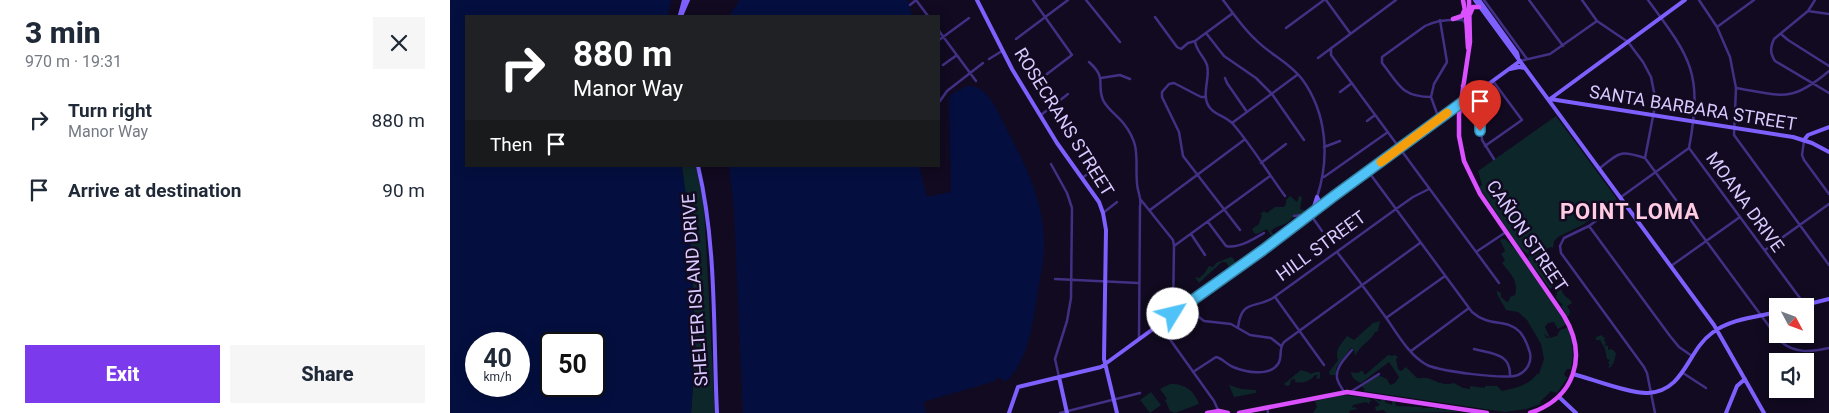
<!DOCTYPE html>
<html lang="en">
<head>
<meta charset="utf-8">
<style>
  body { margin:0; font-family:Roboto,sans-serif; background:#f6f6f7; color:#1f2937; height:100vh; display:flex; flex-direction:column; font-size:19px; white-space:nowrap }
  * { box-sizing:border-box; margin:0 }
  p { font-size:16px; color:#747a83 }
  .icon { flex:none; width:28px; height:28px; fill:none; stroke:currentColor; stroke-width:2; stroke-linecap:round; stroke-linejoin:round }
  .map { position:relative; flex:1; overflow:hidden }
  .side { display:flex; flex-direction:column; background:#fff; width:450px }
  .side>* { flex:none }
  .guide { position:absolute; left:15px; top:15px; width:475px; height:152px; border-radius:0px; box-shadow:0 2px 12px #0003; background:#202124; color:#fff; overflow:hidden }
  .needle { width:32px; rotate:131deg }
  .tools { position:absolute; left:1319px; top:298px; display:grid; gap:10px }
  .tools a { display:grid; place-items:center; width:45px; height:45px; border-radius:0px; background:#fff; box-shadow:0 2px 12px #0003; font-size:25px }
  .speed { position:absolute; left:15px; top:332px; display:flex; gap:10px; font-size:25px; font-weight:700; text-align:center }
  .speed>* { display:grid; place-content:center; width:65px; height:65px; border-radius:50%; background:#fff; box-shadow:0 2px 12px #0003; line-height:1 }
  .speed small { font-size:12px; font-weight:400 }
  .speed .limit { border:2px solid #111; border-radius:8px; background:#fff; color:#111 }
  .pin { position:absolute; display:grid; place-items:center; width:42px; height:42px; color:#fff; margin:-51px -21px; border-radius:50% 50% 50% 0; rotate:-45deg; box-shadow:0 0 5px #0007 }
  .pin .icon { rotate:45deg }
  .me { position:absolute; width:55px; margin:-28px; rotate:54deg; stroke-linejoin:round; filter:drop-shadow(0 0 4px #0008) }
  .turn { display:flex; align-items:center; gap:18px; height:105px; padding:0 25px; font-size:22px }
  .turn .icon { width:65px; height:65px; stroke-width:2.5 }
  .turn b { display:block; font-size:35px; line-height:42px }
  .then { display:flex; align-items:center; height:48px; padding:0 25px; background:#0003; gap:10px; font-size:19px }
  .round { display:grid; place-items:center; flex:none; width:52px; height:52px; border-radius:0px; background:#f6f6f7 }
  .head { display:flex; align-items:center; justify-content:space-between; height:85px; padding:0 25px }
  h1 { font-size:30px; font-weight:800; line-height:38px }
  .action { display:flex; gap:10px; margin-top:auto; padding:10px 25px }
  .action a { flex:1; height:58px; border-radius:0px; background:#7c3aed; color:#fff; font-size:20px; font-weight:800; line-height:58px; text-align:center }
  .action a+a { background:#f6f6f7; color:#1f2937 }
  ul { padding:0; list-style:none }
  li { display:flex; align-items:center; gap:15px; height:70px; padding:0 25px }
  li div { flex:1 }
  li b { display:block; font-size:19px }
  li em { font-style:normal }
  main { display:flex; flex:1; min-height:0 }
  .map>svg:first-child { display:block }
  .green { fill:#0d262a }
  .water { fill:#040f3f; fill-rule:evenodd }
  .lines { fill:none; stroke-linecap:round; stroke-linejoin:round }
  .street { stroke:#413084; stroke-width:2.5 }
  .secondary { stroke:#7e60ff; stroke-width:4 }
  .primary { stroke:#db50ff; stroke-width:4.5 }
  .route-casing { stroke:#337fa1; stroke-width:12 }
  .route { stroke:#4fc3f7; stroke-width:9 }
  .slow { stroke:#f59e0b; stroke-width:9 }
  .labels { text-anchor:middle; stroke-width:5; stroke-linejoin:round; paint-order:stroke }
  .street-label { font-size:18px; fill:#d8c9ff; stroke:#110a20 }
  .district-label { font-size:22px; font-weight:bold; letter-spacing:1px; fill:#ffcbe3; stroke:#110a20 }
</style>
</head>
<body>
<main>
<section class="side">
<div class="head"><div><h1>3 min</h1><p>970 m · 19:31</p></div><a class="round"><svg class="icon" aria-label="close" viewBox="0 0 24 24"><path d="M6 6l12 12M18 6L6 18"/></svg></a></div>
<ul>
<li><svg class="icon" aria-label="right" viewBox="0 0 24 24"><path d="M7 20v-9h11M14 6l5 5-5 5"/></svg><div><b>Turn right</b><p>Manor Way</p></div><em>880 m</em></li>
<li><svg class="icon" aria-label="arrive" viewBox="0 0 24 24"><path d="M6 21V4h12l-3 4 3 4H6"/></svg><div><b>Arrive at destination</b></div><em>90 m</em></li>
</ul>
<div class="action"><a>Exit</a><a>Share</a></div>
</section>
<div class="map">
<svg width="1379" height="413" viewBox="0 0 1379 413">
  <rect width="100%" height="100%" fill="#110a20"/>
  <path class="green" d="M 1106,116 L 1167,199 L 1134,224 L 1108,237 L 1104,241 L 1103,248 L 1101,247 L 1090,252 L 1089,254 C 1095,259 1092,262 1094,269 C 1097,275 1103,279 1105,285 L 1100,289 C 1093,279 1086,269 1078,260 L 1079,255 L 1070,248 L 1029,187 L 1032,185 L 1028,171 Z
    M 232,166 L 246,166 L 254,206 L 265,413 L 241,413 C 248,330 243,248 232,166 Z
    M 840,196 L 847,202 L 849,196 L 852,197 L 850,209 L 856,211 L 855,215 C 843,212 845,217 837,223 C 831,226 826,226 821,231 L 823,234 L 827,233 L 846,222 L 821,240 L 822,237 L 817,229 L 807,234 L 804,233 L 802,229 L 809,224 L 812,215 L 810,214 L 814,211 L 817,213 L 825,207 L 834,207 L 836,204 L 836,200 Z
    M 1052,239 L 1055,239 L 1068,252 L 1117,324 L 1108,329 L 1104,322 L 1098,323 L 1095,327 L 1100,338 L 1094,334 C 1097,341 1101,337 1107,336 L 1110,330 L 1118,327 C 1123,342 1124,353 1121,369 L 1117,369 L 1114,374 L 1116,377 L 1118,377 L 1107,393 L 1101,391 L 1090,402 L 1091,404 L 1076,409 L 1055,412 L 913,391 L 915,389 L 911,386 L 928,375 L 937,379 L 940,385 L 945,383 L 949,377 L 939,362 L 911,383 C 905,380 902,379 901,372 L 908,373 L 912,370 L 915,375 L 938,355 L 942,356 L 945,355 L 948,357 L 946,359 L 948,369 L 951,371 L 956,367 L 967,378 C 971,379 976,377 980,379 C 988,382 994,386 1004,383 L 1013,388 L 1020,389 L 1020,386 L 1035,388 L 1035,386 L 1047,386 L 1052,391 C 1066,388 1079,385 1087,374 L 1089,374 L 1094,359 L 1091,344 L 1077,320 L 1068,312 L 1056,310 L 1047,294 L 1047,291 L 1051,293 L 1051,297 L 1057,302 L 1059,301 L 1060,297 L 1065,295 C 1069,280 1060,274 1052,263 L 1055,260 L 1051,254 L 1055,251 L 1050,240 Z
    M 781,257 L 784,259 L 785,263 L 779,267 L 776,262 L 772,262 L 749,283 L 745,277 L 749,278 L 754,274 L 759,266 L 763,267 L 766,263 Z
    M 1111,289 L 1114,295 L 1121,301 L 1122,303 L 1117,306 L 1120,311 L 1119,316 L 1117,316 L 1111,306 L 1113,305 L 1106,298 L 1107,292 Z
    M 930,321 L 928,331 L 925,332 C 921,341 910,345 905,356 L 904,350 L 901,348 L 886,368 L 886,375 L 880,375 L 879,372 L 888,360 C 884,350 892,343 897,336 L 904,340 L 923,323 Z
    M 1152,335 L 1154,338 L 1156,337 L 1154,340 L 1156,344 L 1154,345 L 1158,346 L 1158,350 L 1162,349 L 1166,353 L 1164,362 L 1160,368 L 1158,367 L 1160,365 L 1158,363 L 1160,360 L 1157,359 L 1155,349 L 1150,340 L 1146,340 L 1146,337 Z
    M 851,370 L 858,372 L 860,374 L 866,372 L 870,372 L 870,378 L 868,379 L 866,378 L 868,375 L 865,375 C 860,381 853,384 845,382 L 845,379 L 841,380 L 840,385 L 836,386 L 834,384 Z
    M 720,384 C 734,383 745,391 749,404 L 725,413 L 720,411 L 715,400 L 717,399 L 710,389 Z
    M 779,385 L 791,389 L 806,390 L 806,393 L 784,397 Z
    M 701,392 L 711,405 L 700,413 L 690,400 Z
    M 893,395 L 918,398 L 922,401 L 920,401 L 919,404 L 916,402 L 903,405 L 902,408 L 905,407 L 907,409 L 899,411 L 900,413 L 863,413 L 867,407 L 865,401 Z
    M 923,398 L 931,402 L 930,400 L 935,400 L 935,402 L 942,405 L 942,401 L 945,401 L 946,406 L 972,407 L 972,410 L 973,408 L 987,408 L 987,410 L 989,408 L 994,409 L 993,411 L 995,409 L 1010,412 L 937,413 L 933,410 L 926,411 L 925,407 L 930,405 Z"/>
  <path class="water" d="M 0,0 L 221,0 L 218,16 L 16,16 L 16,166 L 231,166 C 238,199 240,231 242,265 C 244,314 245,363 241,413 L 0,413 ZM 26,344 L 69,344 L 69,386 L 26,386 ZM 101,344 L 144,344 L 144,386 L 101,386 Z
    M 290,0 L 456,0 L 459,3 L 462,16 L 279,16 Z
    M 517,86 C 536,84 547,109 554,124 C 575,164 596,204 594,250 C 593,268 588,285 586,303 C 581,332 578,357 558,380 L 552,381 L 551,377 L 545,379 L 545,381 L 473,402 L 476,413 L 293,413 L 284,210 L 279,166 L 469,166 L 477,197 L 500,192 L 501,189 L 499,99 L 500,95 Z"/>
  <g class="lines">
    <path class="street" d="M 466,0 L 478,16
      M 583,0 L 622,55 L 597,74
      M 636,0 L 670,42
      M 773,0 C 783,13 793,28 805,39 C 819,54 839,62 852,79 C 877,113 880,158 867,197
      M 876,0 L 900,33
      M 1034,0 L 1077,59
      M 1079,0 L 1113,46
      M 1132,0 L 1147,21 L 1178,42 L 1193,62 L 1201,77 L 1204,92 L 1205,106 L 1195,158
      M 1198,0 C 1241,58 1253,73 1239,148 L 1355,305
      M 1249,0 L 1267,27 L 1280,57 L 1286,88 L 1284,135 L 1379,265
      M 1365,0 L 1358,11 L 1324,39 C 1320,48 1320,53 1325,61 L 1379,93
      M 460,5 L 466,0
      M 1358,11 L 1379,14
      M 705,17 L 727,47 L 731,49 L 738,43 L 745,41 L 783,13
      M 1267,27 L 1304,0
      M 836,28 L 874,0
      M 489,31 L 526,81
      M 756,33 L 774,56 L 806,78 L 822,94 L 854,140
      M 1331,34 L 1338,40 L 1379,66
      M 566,39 L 618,0
      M 489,40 L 519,18
      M 745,41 C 746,51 754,56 757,65 C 760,76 754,88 756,99 C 759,115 774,114 783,124 C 802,146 818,173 835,196
      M 881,48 L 881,55 L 1049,283
      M 868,58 L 946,0
      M 539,59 L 552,51
      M 1070,61 L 1100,54 L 1147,21
      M 639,62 C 658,79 646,84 653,100 C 657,109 668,116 674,124 C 691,146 685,158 687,183 C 687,191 692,198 690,206 L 689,339
      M 493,65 L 507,55
      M 651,78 L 670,75 L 680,79
      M 775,78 L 777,83 L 797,112
      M 1286,88 C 1333,96 1341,103 1379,71
      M 890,92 L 902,83
      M 1023,96 L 1030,109 L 1032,140 L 1044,159
      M 756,97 L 751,97 L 724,83 L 719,84 L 712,92 L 712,97 L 729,132 L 733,156 L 790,230
      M 981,97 C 951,97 949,84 932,63 L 932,57 L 975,26 C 987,20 999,19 1013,20 L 1015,23
      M 490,101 L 497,91 L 533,63
      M 591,115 L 618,94
      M 989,119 L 981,97 L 984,84 L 997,62 L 990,20
      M 917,121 L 925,115
      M 782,123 L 847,75
      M 1354,141 L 1352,155 L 1354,160 L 1379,194
      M 1035,146 L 1072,120 L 1043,81
      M 874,147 L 890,141
      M 811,163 L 836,144
      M 601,164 L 617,193 L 622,208 L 621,298 L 617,321 L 605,359 L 609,377
      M 1150,168 C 1170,152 1170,150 1195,158 L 1330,341 C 1345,354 1361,352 1379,348
      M 874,177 L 938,132
      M 632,178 L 649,166
      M 1171,197 L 1239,148
      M 691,200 L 723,240 L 724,246 L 723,314
      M 1173,201 L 1139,226 L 1114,238 L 1110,246 L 1111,253 L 1194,367 L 1197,373 L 1205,413
      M 700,210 L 794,140
      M 653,213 L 667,202
      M 860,214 L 872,231
      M 844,216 L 850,215 L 855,218
      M 758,222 L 776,246 C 788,249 804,239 814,233
      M 1139,226 L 1220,336 L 1229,347 L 1242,356
      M 741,234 L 755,255
      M 724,246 L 820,176
      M 1315,250 L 1379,204
      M 887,252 C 904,274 921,297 937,319 C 948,335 960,356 977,365 C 990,371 1055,380 1068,375 C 1077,371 1082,362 1080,353 C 1078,346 1075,338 1070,332 C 1057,318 1040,328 1022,312 L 918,171
      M 1026,252 L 1056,232
      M 1221,266 L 1290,217
      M 605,279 L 688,283
      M 825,297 L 874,365
      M 738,303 L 749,317 L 754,321 L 781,324 L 800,335 L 821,338 L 831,346
      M 936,318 L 995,276
      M 709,324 L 764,401 L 769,412
      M 788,327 C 792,299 804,309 823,298 L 946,209 L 963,197 L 979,189
      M 1024,349 C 1042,354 1061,353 1060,376
      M 961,351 L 1019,308
      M 743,372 L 766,357 C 772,358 776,364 783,367 C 795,372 819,377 828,364 C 833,357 828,349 834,342 L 970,243
      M 1233,373 L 1256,388
      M 902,391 L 929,374
      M 894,392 C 893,389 889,385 888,381 C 883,370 895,358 902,350
      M 817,407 L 818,413
      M 610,413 L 690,393"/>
    <path class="secondary" d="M 527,0 L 562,69 L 607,143 L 649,202 L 653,213 L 656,230 L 654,359 L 667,413
      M 1025,0 L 1264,325 L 1314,413
      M 1029,0 L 1067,53 L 1068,57
      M 230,15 L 234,0
      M 231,16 L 238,0
      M 1060,69 L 1069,67 L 1075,68
      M 1100,99 L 1343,137 L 1362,143 L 1379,152
      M 1100,99 L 1235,0
      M 1354,140 L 1358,135 L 1379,127
      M 248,166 C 267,246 263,331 267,413
      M 862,213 L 867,197 L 869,201 L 875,203
      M 1351,306 L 1379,299
      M 1123,374 C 1142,379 1180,394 1198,393 C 1235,391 1237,351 1262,333 C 1280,319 1306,317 1328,312
      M 609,377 L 617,413
      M 1109,397 L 1126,413
      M 559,413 L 568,387 L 651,367 L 1070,61
      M 1276,413 L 1287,386 L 1295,379"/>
    <path class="primary" d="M 1013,0 L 1016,16 L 1018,48
      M 1019,0 L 1020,42 L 1009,115 L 1009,136 L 1014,161 L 1030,194 L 1114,316 C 1138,356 1125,398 1080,413
      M 1020,14 L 1023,7 L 1029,7
      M 1003,19 L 1012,16 L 1014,11
      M 1013,86 L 1018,92 L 1025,93
      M 757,413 L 769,411 L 778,413
      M 789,413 L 897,392 L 1037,413"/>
  </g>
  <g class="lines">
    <g class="route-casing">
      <path id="route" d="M 723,314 L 813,250 L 884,196 L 1022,95 L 1030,109 L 1030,131"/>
    </g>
    <use href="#route" class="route"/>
    <path class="slow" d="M 931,162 L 997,113"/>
  </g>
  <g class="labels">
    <g class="street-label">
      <text transform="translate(1243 108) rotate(9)" y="6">SANTA BARBARA STREET</text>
      <text transform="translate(614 122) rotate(58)" y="6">ROSECRANS STREET</text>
      <text transform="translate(1295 202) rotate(54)" y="6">MOANA DRIVE</text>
      <text transform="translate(1077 236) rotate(56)" y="6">CAÑON STREET</text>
      <text transform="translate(871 246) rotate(-36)" y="6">HILL STREET</text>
      <text transform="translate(245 290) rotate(-94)" y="6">SHELTER ISLAND DRIVE</text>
    </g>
    <g class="district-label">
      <text x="1180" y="219">POINT LOMA</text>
    </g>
  </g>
</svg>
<div class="tools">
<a><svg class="needle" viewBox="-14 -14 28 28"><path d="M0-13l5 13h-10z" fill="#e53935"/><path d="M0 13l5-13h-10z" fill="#747a83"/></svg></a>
<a><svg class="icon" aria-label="sound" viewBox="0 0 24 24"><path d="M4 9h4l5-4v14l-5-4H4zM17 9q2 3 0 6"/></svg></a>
</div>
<div class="speed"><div>40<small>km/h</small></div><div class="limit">50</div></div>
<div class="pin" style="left:1030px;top:131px;background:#d93025"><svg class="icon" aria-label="arrive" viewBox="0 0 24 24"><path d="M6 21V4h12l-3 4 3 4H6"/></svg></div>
<svg class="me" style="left:723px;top:314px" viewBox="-20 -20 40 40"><circle r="19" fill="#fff"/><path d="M0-13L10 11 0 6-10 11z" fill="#4fc3f7"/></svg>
<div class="guide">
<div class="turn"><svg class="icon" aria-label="right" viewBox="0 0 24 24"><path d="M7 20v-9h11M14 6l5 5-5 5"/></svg><div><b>880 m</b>Manor Way</div></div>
<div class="then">Then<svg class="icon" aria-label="arrive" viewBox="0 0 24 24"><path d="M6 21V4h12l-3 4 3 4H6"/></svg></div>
</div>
</div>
</main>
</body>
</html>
